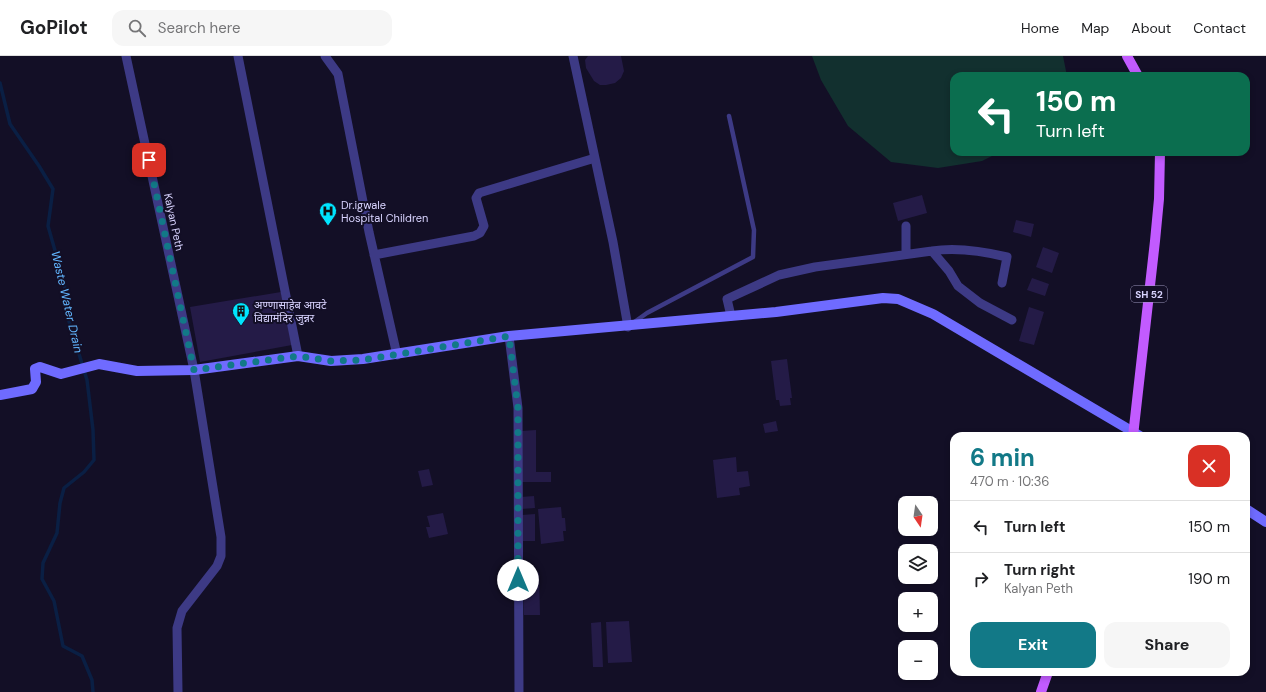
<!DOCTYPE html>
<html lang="en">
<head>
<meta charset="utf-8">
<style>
  body { margin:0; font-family:"DM Sans","Noto Sans Devanagari",sans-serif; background:#f6f6f6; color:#202124; height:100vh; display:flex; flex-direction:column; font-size:15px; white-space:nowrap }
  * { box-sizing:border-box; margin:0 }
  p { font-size:13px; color:#757577 }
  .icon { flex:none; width:22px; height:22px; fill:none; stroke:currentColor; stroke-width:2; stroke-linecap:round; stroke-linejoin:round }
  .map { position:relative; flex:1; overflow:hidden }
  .drawer { position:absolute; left:950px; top:376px; width:300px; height:244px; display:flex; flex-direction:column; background:#fff; border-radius:12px; box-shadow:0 2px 6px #0003 }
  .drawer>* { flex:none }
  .banner { position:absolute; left:950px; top:16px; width:300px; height:84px; border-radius:12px; box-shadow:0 2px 6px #0003; background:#0b6e4f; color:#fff; overflow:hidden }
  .needle { width:26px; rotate:167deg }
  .tools { position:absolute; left:898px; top:440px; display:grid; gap:8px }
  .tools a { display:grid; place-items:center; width:40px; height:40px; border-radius:8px; background:#fff; box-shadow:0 2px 6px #0003; font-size:20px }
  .pin { position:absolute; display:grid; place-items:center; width:34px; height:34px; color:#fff; margin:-17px; border-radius:8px; box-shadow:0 2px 6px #0006 }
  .me { position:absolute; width:44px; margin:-22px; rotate:0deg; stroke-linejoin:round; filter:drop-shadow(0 0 3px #0008) }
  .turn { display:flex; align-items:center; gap:14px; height:84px; padding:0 20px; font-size:18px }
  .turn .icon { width:52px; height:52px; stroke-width:2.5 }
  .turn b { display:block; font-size:28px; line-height:34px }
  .round { display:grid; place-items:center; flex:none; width:42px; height:42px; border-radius:12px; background:#f6f6f6 }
  .head { display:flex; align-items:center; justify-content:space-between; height:68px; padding:0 20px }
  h1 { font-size:24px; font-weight:700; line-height:30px; color:#127987 }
  .primary-button { display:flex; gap:8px; margin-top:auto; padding:8px 20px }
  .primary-button a { flex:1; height:46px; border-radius:12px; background:#127987; color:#fff; font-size:16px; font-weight:700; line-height:46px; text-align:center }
  .primary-button a+a { background:#f6f6f6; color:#202124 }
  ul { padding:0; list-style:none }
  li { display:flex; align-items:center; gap:12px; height:52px; padding:0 20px; border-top:1px solid #e0e0e0 }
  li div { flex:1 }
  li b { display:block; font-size:15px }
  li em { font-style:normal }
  header { display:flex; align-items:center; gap:24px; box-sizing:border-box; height:56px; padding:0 20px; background:#fff; border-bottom:1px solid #e0e0e0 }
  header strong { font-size:19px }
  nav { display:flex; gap:22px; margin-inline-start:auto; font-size:14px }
  .search { width:280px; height:36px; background:#f6f6f6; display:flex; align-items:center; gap:10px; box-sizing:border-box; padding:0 14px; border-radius:12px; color:#757577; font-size:15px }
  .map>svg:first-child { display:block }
  .green { fill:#12302f }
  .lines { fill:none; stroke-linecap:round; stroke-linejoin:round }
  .stream { stroke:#0a1f44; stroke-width:3.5 }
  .building { fill:#241b47 }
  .lane { stroke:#3d3a85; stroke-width:4.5 }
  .street { stroke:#3d3a85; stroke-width:9 }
  .secondary { stroke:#6f6bff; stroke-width:10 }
  .primary { stroke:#c25bff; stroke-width:10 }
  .route { stroke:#127987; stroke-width:7; stroke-dasharray:0 12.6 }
  .labels { text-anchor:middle; stroke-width:4; stroke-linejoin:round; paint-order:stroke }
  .shield { fill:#130f26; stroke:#9e99be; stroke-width:1 }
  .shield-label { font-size:10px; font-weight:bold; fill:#d9d4ff }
  .poi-label { font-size:11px; fill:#d9d4ff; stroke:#130f26; text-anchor:start }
  .street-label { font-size:11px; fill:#d9d4ff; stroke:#130f26 }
  .water-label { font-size:12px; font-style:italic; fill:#62b6ff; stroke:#130f26 }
</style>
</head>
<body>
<header>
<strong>GoPilot</strong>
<div class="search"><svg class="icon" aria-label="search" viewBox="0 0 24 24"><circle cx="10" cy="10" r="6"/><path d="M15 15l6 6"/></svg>Search here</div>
<nav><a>Home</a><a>Map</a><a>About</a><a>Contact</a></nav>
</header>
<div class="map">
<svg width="1266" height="636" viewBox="0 0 1266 636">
  <rect width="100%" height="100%" fill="#130f26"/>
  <path class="green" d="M 812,0 L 1063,0 L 1067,20 L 954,20 L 954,96 L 1000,96 L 982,105 L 938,112 L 891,106 L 848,70 L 821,24 Z"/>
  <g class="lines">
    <path class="stream" d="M 0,27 L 10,68 L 39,110 L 53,133 L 48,170 L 64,226 L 68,262 L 87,324 L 93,374 L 94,404 L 84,416 L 64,432 L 60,447 L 57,477 L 43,507 L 42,523 L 54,545 L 63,590 L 82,600 L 92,624 L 93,636"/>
  </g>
  <path class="building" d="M 588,0 L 621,0 L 624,15 L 621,22 L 615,27 L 606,29 L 600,29 L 594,25 L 586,12 L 585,4 Z
    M 922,139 L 927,157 L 898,165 L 893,147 Z
    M 1016,164 L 1034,168 L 1031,181 L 1013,176 Z
    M 1043,191 L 1059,197 L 1052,217 L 1036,211 Z
    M 1032,222 L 1049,228 L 1045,240 L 1027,234 Z
    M 281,236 L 292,289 L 200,306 L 190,251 Z
    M 1029,251 L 1044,256 L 1034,289 L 1019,285 Z
    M 787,303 L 792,342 L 790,342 L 791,349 L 780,350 L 779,344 L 776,344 L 771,305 Z
    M 776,365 L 778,375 L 765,377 L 763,368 Z
    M 536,374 L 536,416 L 551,416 L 551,426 L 521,426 L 521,375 Z
    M 736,401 L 737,416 L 748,415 L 750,430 L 739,432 L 740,439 L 717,442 L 713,404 Z
    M 429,413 L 433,429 L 422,431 L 418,415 Z
    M 534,440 L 535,452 L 521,453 L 521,441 Z
    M 561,451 L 562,462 L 565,462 L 566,475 L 563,475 L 564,485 L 541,488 L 538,453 Z
    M 443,457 L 448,478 L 429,482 L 426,471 L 430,471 L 427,460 Z
    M 535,458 L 535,485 L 523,485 L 522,459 Z
    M 523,517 L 539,517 L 540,559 L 524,559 Z
    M 629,565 L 632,606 L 608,607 L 606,566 Z
    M 601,566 L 603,611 L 593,611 L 591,567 Z"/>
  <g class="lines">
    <path class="lane" d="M 633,267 L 647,257 L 753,201 L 754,174 L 729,60"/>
    <path class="street" d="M 126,0 L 194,314 L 221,481 L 221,500 L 217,510 L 182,555 L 177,572 L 178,636
      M 238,0 L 298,300
      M 325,0 L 338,18 L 369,176 L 397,299
      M 573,0 L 613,186 L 628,271
      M 906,170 L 906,198
      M 932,195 C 957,191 982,195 1007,201 L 1002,227
      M 374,199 L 474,180 L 480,177 L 484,170 L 476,142 L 479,137 L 595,102
      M 731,260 L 727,243 L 779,219 L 815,211 L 932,195 L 949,215 L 958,230 L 980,247 L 1012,264
      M 509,280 L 518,352 L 519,636"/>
    <path class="secondary" d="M 0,339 L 32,333 L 36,326 L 35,313 L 40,311 L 61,318 L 99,308 L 137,315 L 194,314 L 298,300 L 331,305 L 363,303 L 509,280 L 776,256 L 883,242 L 898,243 L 933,258 L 1140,380
      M 1246,453 L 1266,466"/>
    <path class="primary" d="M 1127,0 L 1138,20
      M 1133,380 L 1155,185 L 1159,143 L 1160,96
      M 1041,636 L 1048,616"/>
  </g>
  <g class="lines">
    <path class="route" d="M 149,104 L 194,314 L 298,300 L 331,305 L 363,304 L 509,280 L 518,352 L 518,524"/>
  </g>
  <defs>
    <g id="hospital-pin" transform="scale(0.9)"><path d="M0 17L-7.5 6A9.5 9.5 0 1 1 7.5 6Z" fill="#00e5ff" stroke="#130f26"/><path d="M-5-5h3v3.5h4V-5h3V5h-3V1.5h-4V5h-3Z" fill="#111"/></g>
    <g id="building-pin" transform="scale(0.9)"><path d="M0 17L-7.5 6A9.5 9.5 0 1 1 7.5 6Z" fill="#00e5ff" stroke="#130f26"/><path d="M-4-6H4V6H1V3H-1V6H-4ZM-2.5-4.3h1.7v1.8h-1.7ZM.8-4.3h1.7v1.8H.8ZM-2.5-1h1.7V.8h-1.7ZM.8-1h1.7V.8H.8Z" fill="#111"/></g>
  </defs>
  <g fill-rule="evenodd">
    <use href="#hospital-pin" x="328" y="155"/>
    <use href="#building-pin" x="241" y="255"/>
  </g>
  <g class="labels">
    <rect class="shield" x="1131" y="230" width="36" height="16" rx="3"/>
    <g class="shield-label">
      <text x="1149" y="242">SH 52</text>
    </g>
    <g class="poi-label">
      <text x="341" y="153">Dr.igwale<tspan x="341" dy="13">Hospital Children</tspan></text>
      <text x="254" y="253">अण्णासाहेब आवटे<tspan x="254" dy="13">विद्यामंदिर जुन्नर</tspan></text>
    </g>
    <g class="street-label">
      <text transform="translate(174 166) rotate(78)" y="4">Kalyan Peth</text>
    </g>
    <g class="water-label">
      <text transform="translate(67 246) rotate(77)" y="4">Waste Water Drain</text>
    </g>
  </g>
</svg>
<div class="tools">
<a><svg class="needle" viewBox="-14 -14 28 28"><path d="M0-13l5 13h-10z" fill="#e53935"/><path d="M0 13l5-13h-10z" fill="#757577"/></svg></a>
<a><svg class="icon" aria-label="layers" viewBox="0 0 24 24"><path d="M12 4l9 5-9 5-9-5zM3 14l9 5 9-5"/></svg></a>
<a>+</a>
<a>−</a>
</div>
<div class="pin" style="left:149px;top:104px;background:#d93025"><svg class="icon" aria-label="arrive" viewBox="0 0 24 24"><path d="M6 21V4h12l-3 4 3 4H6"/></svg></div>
<svg class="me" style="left:518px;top:524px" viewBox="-20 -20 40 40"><circle r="19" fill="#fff"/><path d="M0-13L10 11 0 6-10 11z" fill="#127987"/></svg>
<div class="banner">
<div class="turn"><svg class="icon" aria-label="left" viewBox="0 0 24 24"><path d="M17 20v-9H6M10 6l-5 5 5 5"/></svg><div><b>150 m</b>Turn left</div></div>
</div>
<section class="drawer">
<div class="head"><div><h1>6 min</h1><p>470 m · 10:36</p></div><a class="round" style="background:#d93025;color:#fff"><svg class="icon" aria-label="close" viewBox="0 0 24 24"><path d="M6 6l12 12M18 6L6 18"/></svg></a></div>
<ul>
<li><svg class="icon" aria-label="left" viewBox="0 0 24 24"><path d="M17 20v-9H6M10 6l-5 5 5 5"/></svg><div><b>Turn left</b></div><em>150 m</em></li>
<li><svg class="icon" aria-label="right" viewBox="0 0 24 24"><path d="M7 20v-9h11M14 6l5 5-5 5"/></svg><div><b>Turn right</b><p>Kalyan Peth</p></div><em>190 m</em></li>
</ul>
<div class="primary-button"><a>Exit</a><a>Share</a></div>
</section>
</div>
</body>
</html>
